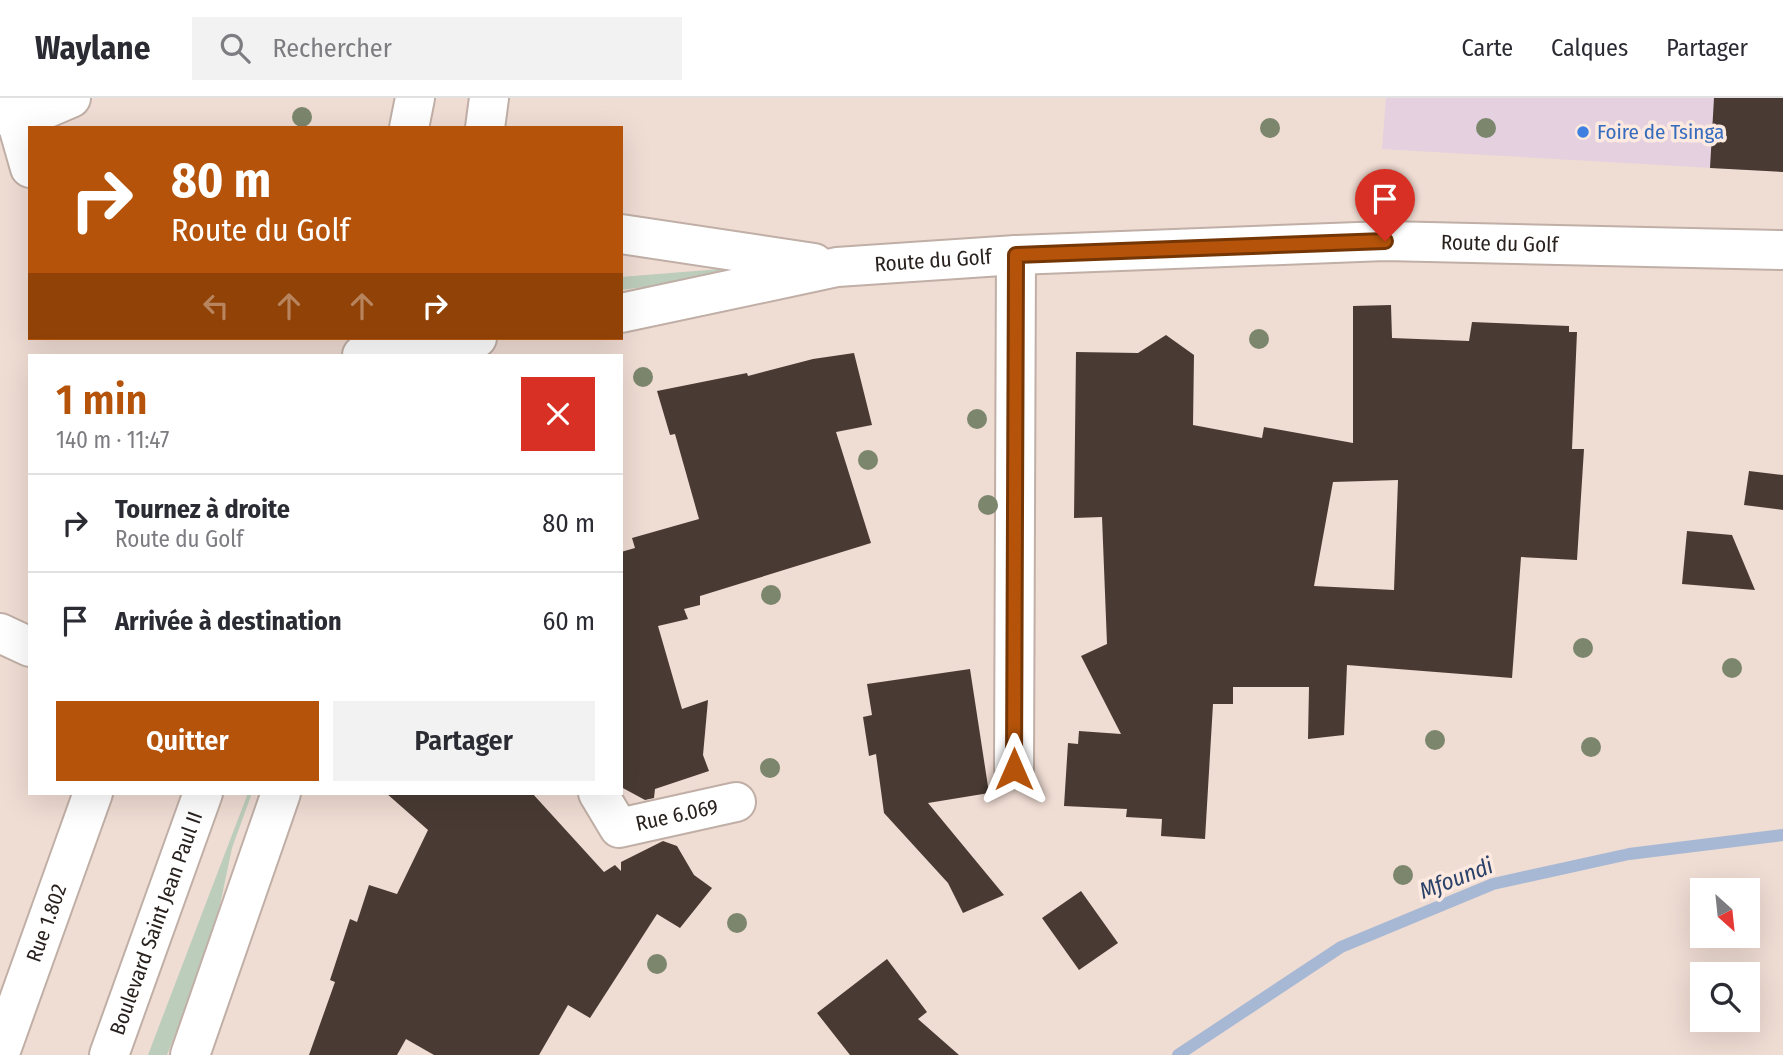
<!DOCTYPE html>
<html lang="fr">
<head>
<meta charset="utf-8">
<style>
  body { margin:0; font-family:"Fira Sans Condensed",sans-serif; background:#f2f2f3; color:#2b2b33; height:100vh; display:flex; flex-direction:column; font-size:26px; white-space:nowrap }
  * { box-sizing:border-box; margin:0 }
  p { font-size:23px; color:#7c7c81 }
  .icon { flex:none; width:38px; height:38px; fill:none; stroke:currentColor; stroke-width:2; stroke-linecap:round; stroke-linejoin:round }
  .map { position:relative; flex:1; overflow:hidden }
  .sheet { position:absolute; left:28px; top:256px; width:595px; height:441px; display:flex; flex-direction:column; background:#fff; border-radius:0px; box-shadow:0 7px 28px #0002 }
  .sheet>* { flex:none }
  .top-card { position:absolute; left:28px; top:28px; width:595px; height:214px; border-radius:0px; box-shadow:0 7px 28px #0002; background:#b45309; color:#fff; overflow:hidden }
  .needle { width:46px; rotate:153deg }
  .fabs { position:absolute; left:1690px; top:780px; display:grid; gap:14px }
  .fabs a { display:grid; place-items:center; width:70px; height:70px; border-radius:0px; background:#fff; box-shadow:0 7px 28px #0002; font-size:35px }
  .pin { position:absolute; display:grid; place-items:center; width:60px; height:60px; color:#fff; margin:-72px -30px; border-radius:50% 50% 50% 0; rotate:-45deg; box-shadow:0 0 7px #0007 }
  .pin .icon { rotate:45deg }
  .me { position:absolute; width:77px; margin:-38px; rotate:0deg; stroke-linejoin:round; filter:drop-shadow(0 0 5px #0008) }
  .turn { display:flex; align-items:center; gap:24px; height:147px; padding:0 28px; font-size:32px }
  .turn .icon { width:91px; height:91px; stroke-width:2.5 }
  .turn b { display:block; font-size:49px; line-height:60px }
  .lanes { display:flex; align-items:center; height:66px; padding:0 28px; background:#0003; justify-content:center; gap:35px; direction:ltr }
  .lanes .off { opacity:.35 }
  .round { display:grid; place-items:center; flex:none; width:74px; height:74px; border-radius:0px; background:#f2f2f3 }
  .summary { display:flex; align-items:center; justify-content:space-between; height:119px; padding:0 28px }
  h1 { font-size:42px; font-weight:600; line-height:52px; color:#b45309 }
  .action { display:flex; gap:14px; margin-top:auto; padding:14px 28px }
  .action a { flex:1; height:80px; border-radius:0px; background:#b45309; color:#fff; font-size:28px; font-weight:600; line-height:80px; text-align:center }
  .action a+a { background:#f2f2f3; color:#2b2b33 }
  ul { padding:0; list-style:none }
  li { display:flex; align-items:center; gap:21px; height:98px; padding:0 28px; border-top:2px solid #e1e1e2 }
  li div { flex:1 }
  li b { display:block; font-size:26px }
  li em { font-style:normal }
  header { display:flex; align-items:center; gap:42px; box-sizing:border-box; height:98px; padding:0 35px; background:#fff; border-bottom:2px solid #e1e1e2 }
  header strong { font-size:33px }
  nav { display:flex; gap:38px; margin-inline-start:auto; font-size:24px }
  .search { width:490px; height:63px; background:#f2f2f3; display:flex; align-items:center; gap:18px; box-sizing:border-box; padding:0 24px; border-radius:0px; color:#7c7c81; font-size:26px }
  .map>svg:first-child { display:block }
  .commercial { fill:#e4d0df }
  .green { fill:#bdcdbb }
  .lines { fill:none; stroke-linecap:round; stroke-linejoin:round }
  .stream { stroke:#a7b8d4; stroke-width:12 }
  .building { fill:#493b34; fill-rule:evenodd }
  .minor-casing { stroke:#c0afa6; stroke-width:42 }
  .major-casing { stroke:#c0afa6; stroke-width:42 }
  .minor { stroke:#fff; stroke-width:38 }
  .major { stroke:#fff; stroke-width:38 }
  .tree { fill:#7c866d }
  .route-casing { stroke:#753606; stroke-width:18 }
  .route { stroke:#b45309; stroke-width:12 }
  .shop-dot { fill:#3f7fe0; stroke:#fce9e0; stroke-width:2.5 }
  .labels { text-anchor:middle; stroke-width:7; stroke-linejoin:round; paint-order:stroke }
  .shop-label { font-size:21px; fill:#366cbe; stroke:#fce9e0; text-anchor:start }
  .street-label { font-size:21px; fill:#28211e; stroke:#fce9e0 }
  .water-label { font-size:23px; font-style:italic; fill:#2a4269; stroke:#fce9e0 }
</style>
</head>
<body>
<header>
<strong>Waylane</strong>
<div class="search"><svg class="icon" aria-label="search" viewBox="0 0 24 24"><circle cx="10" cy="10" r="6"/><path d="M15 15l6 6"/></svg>Rechercher</div>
<nav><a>Carte</a><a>Calques</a><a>Partager</a></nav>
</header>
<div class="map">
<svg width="1783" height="957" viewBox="0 0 1783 957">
  <rect width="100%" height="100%" fill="#efdcd3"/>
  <path class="commercial" d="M 1386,0 L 1783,0 L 1783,74 L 1382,51 Z"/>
  <path class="green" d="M 720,171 L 719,179 L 621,192 L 621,179 Z
    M 248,695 L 252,695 L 232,750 L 213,840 L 167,957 L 148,957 Z"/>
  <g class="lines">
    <path class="stream" d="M 1178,957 L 1341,849 L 1493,786 L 1629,756 L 1783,737"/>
  </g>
  <path class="building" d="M 1714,0 L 1783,0 L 1783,74 L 1710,70 Z
    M 1391,207 L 1392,240 L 1469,243 L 1472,224 L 1569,228 L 1569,234 L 1577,234 L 1572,351 L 1584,351 L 1577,462 L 1521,459 L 1512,580 L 1347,567 L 1344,637 L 1308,641 L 1309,589 L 1233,589 L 1233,606 L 1213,606 L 1205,741 L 1161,738 L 1162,721 L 1126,719 L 1127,711 L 1064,708 L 1068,645 L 1078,646 L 1079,633 L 1121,636 L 1081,558 L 1107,546 L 1102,419 L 1074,420 L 1076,254 L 1138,255 L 1166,237 L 1194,257 L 1193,327 L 1262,340 L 1264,329 L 1353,345 L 1353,208 ZM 1398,382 L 1394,492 L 1314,488 L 1333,384 Z
    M 854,255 L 872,327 L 836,334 L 871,445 L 700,498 L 700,507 L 684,511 L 688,521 L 658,528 L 682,611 L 708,602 L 703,657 L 709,673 L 655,691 L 654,700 L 645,702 L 621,689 L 621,454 L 635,450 L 632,440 L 699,421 L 675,336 L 670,337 L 657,293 L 747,275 L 748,278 L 813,261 Z
    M 1749,373 L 1783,377 L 1783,412 L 1744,407 Z
    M 1687,433 L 1732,437 L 1755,492 L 1682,486 Z
    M 970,571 L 989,695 L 928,705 L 1004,797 L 963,815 L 948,785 L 884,715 L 876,656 L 869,658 L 863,619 L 872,617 L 867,586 Z
    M 386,695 L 532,695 L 604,774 L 615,767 L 621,773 L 621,764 L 663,743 L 677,748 L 694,777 L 712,790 L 680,830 L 657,816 L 590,920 L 568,907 L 539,957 L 434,957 L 406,941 L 397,957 L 309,957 L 335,884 L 330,882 L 350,821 L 357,824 L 369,787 L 397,796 L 428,732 Z
    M 1081,793 L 1118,845 L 1079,872 L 1042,820 Z
    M 887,861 L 927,914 L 918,921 L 959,957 L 850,957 L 817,915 Z"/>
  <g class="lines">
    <g class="minor-casing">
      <g id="minor">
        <path d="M 10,0 L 30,70"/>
        <path d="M 15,24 L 71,0"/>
        <path d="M 0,535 L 30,549"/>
        <path d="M 1014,671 L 1016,157"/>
        <path id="s1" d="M 598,695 L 619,730 L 736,704"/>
        <path id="s2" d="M 0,955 L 93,695"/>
      </g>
    </g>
    <g class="major-casing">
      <g id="major">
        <path d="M 409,30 L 415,0"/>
        <path d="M 485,30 L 489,0"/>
        <path d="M 621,136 L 814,165"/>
        <path id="s3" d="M 621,215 L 837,169 L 1016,157 L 1385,143 L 1783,152"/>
        <path d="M 362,257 L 477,240"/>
        <path id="s4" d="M 109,957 L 203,695"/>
        <path d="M 190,957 L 281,695"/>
      </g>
    </g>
    <use href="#minor" class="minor"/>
    <use href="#major" class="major"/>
  </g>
  <g class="tree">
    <circle cx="302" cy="19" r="10"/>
    <circle cx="1270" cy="30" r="10"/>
    <circle cx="1486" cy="30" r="10"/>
    <circle cx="1259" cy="241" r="10"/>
    <circle cx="643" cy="279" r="10"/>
    <circle cx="977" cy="321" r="10"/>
    <circle cx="868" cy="362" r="10"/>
    <circle cx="988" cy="407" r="10"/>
    <circle cx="771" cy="497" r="10"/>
    <circle cx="1583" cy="550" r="10"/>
    <circle cx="1732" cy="570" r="10"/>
    <circle cx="1435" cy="642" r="10"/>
    <circle cx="1591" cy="649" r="10"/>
    <circle cx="770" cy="670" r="10"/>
    <circle cx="1403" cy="777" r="10"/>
    <circle cx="737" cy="825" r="10"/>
    <circle cx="657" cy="866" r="10"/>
  </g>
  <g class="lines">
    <g class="route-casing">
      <path id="route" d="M 1014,671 L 1016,157 L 1385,143"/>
    </g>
    <use href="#route" class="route"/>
  </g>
  <circle class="shop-dot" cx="1583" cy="34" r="7"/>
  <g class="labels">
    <g class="shop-label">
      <text x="1597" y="41">Foire de Tsinga</text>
    </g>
    <g class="street-label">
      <text dy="7" stroke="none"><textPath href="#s3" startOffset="884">Route du Golf</textPath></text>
      <text dy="7" stroke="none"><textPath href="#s3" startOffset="317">Route du Golf</textPath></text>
      <text dy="7" stroke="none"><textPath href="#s1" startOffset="100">Rue 6.069</textPath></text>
      <text dy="7" stroke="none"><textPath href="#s2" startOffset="138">Rue 1.802</textPath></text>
      <text dy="7" stroke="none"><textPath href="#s4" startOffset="140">Boulevard Saint Jean Paul II</textPath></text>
    </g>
    <g class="water-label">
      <text transform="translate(1456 780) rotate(-21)" y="8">Mfoundi</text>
    </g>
  </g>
</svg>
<div class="fabs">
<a><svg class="needle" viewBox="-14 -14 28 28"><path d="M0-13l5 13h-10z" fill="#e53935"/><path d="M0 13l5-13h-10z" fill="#7c7c81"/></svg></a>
<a><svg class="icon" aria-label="search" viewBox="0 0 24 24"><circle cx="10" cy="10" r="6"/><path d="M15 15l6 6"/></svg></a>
</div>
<div class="pin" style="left:1385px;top:143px;background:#d93025"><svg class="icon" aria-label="arrive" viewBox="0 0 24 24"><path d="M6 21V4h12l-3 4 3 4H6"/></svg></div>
<svg class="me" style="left:1014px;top:671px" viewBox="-20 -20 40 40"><path d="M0-17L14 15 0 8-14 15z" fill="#b45309" stroke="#fff" stroke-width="4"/></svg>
<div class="top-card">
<div class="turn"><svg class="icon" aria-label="right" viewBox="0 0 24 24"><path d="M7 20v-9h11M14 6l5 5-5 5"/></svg><div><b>80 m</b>Route du Golf</div></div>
<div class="lanes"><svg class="icon off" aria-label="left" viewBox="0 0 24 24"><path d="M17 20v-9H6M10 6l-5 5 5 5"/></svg><svg class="icon off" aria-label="ahead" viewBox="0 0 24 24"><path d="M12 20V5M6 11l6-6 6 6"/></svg><svg class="icon off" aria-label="ahead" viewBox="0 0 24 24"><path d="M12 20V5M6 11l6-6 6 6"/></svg><svg class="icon" aria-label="right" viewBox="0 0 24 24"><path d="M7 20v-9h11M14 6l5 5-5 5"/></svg></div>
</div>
<section class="sheet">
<div class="summary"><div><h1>1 min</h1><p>140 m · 11:47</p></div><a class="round" style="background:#d93025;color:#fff"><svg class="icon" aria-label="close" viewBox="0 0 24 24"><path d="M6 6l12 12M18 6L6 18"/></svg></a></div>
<ul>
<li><svg class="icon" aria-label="right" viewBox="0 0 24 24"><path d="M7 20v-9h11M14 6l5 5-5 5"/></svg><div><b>Tournez à droite</b><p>Route du Golf</p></div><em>80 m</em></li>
<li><svg class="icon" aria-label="arrive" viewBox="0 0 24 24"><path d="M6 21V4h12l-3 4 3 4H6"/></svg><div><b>Arrivée à destination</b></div><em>60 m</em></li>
</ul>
<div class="action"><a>Quitter</a><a>Partager</a></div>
</section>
</div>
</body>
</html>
